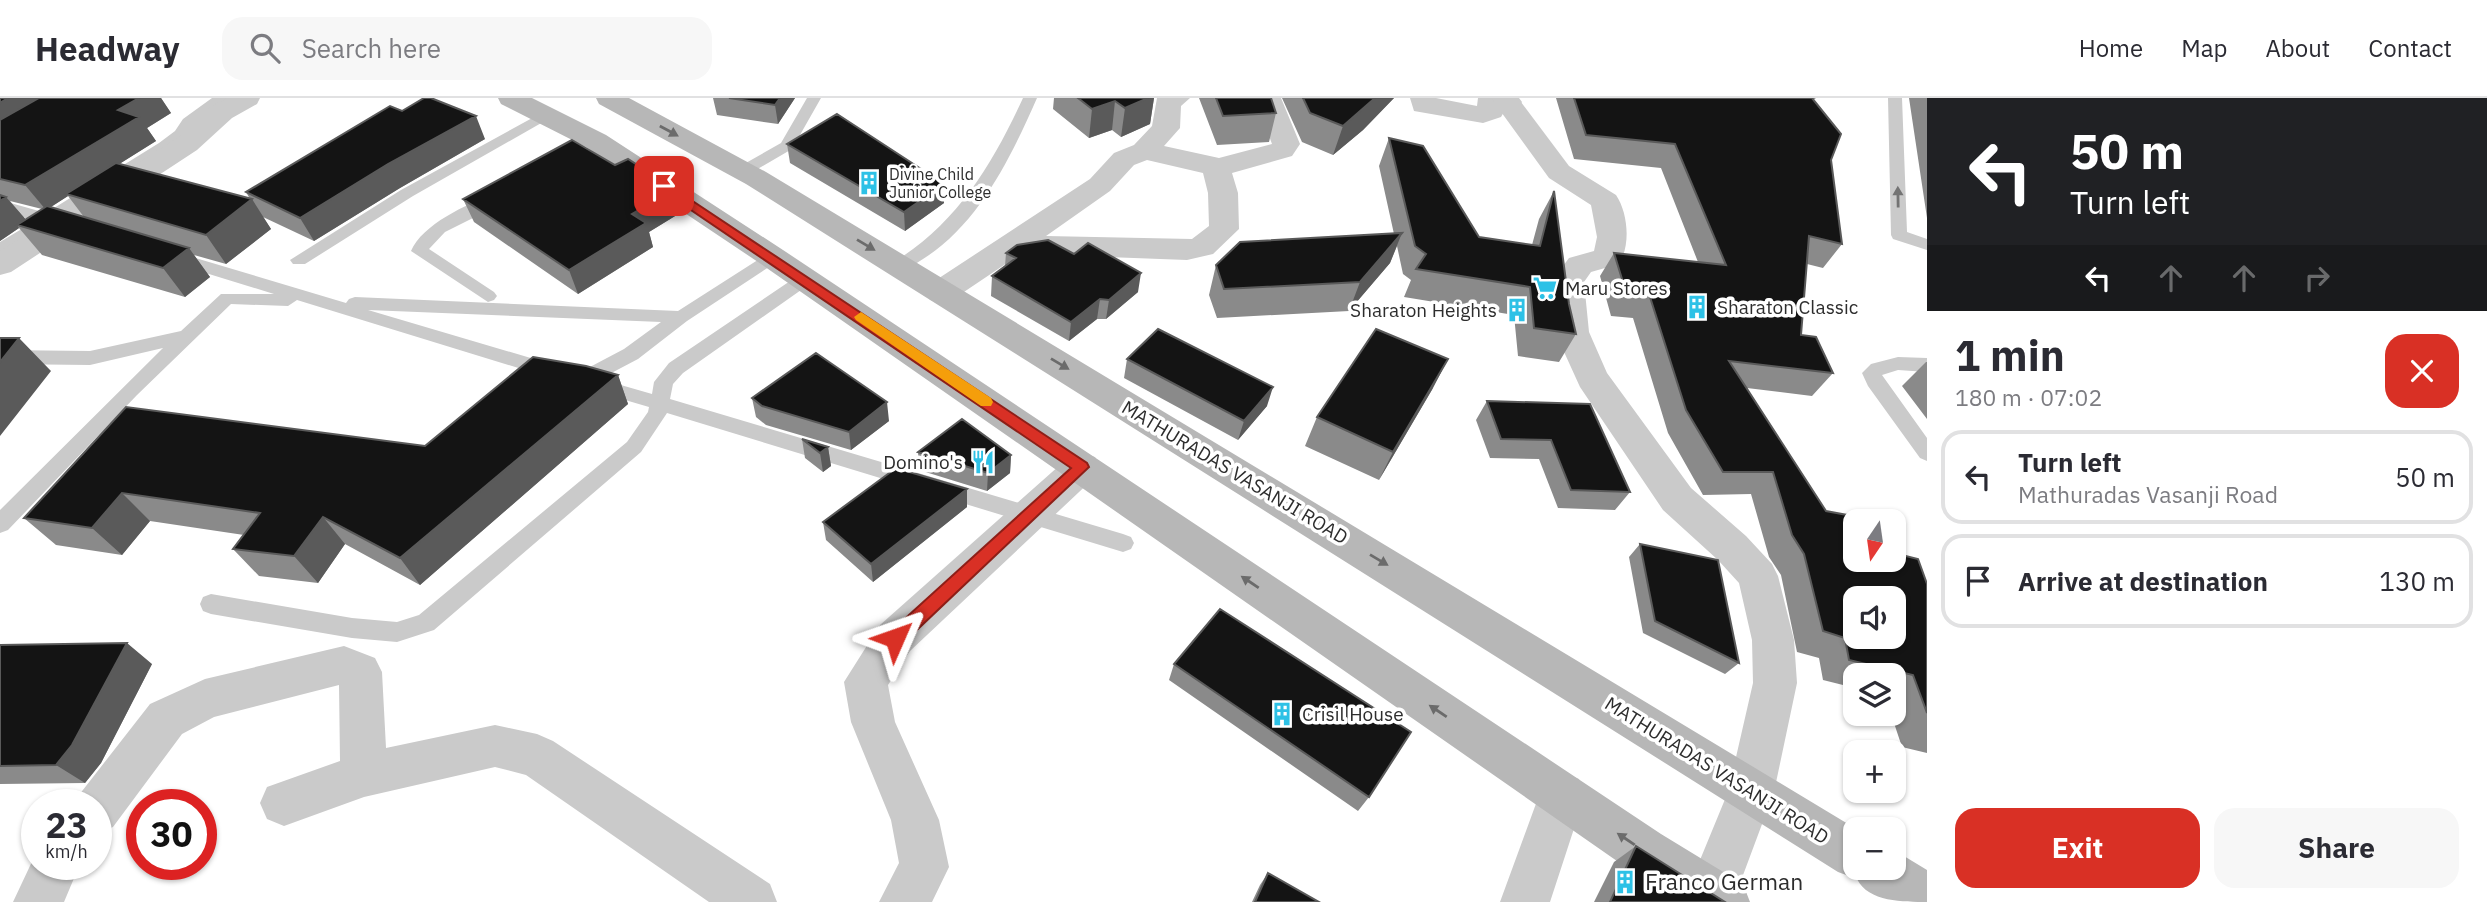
<!DOCTYPE html>
<html lang="en">
<head>
<meta charset="utf-8">
<style>
  body { margin:0; font-family:"IBM Plex Sans",sans-serif; background:#f7f7f7; color:#2b2b33; height:100vh; display:flex; flex-direction:column; font-size:26px; white-space:nowrap }
  * { box-sizing:border-box; margin:0 }
  p { font-size:23px; color:#7c7c81 }
  .icon { flex:none; width:38px; height:38px; fill:none; stroke:currentColor; stroke-width:2; stroke-linecap:round; stroke-linejoin:round }
  .map { position:relative; flex:1; overflow:hidden }
  .panel { display:flex; flex-direction:column; background:#fff; width:560px }
  .panel>* { flex:none }
  .top-card { background:#202124; color:#fff; overflow:hidden }
  .needle { width:46px; rotate:193deg }
  .buttons { position:absolute; left:1843px; top:411px; display:grid; gap:14px }
  .buttons a { display:grid; place-items:center; width:63px; height:63px; border-radius:14px; background:#fff; box-shadow:0 2px 5px #0004; font-size:35px }
  .speed { position:absolute; left:21px; top:691px; display:flex; gap:14px; font-size:35px; font-weight:700; text-align:center }
  .speed>* { display:grid; place-content:center; width:91px; height:91px; border-radius:50%; background:#fff; box-shadow:0 2px 5px #0004; line-height:1 }
  .speed small { font-size:18px; font-weight:400 }
  .speed .limit { border:10px solid #d22; background:#fff; color:#111 }
  .pin { position:absolute; display:grid; place-items:center; width:60px; height:60px; color:#fff; margin:-30px; border-radius:14px; box-shadow:0 4px 10px #0006 }
  .me { position:absolute; width:77px; margin:-38px; rotate:47deg; stroke-linejoin:round; filter:drop-shadow(0 0 5px #0008) }
  .turn { display:flex; align-items:center; gap:24px; height:147px; padding:0 28px; font-size:32px }
  .turn .icon { width:91px; height:91px; stroke-width:2.5 }
  .turn b { display:block; font-size:49px; line-height:60px }
  .lanes { display:flex; align-items:center; height:66px; padding:0 28px; background:#0003; justify-content:center; gap:35px; direction:ltr }
  .lanes .off { opacity:.35 }
  .round { display:grid; place-items:center; flex:none; width:74px; height:74px; border-radius:21px; background:#f7f7f7 }
  .head { display:flex; align-items:center; justify-content:space-between; height:119px; padding:0 28px }
  h1 { font-size:42px; font-weight:700; line-height:52px }
  .button { display:flex; gap:14px; margin-top:auto; padding:14px 28px }
  .button a { flex:1; height:80px; border-radius:21px; background:#d93025; color:#fff; font-size:28px; font-weight:700; line-height:80px; text-align:center }
  .button a+a { background:#f7f7f7; color:#2b2b33 }
  ul { padding:0; list-style:none }
  li { display:flex; align-items:center; gap:21px; height:94px; margin:0 14px 10px; padding:0 14px; border:4px solid #e1e1e2; border-radius:21px }
  li div { flex:1 }
  li b { display:block; font-size:26px }
  li em { font-style:normal }
  header { display:flex; align-items:center; gap:42px; box-sizing:border-box; height:98px; padding:0 35px; background:#fff; border-bottom:2px solid #e1e1e2 }
  header strong { font-size:33px }
  nav { display:flex; gap:38px; margin-inline-start:auto; font-size:24px }
  .search { width:490px; height:63px; background:#f7f7f7; display:flex; align-items:center; gap:18px; box-sizing:border-box; padding:0 24px; border-radius:21px; color:#7c7c81; font-size:26px }
  main { display:flex; flex:1; min-height:0 }
  .map>svg:first-child { display:block }
  .lines { fill:none; stroke-linecap:round; stroke-linejoin:round }
  .service { fill:#cacaca; fill-rule:evenodd }
  .minor { fill:#cacaca; fill-rule:evenodd }
  .tertiary { fill:#cacaca; fill-rule:evenodd }
  .secondary { fill:#b7b7b7; fill-rule:evenodd }
  .wall { fill:#8a8a8a; fill-rule:evenodd }
  .shaded-wall { fill:#5a5a5a }
  .building { fill:#141414; stroke:#5a5a5a; stroke-width:2; fill-rule:evenodd }
  .oneway { fill:#6b6b6b }
  .oneway2 { fill:#747474 }
  .route { fill:#d93025; stroke:#8d1f18; stroke-width:2 }
  .slow { fill:#f59e0b }
  .labels { text-anchor:middle; stroke-width:7; stroke-linejoin:round; paint-order:stroke }
  .far-poi-label { font-size:16px; fill:#2d2d2d; stroke:#fff; text-anchor:start }
  .poi-label { font-size:19px; fill:#2d2d2d; stroke:#fff; text-anchor:start }
  .street-label { font-size:19px; fill:#2d2d2d; stroke:#fff }
  .near-poi-label { font-size:23px; fill:#2d2d2d; stroke:#fff; text-anchor:start }
</style>
</head>
<body>
<header>
<strong>Headway</strong>
<div class="search"><svg class="icon" aria-label="search" viewBox="0 0 24 24"><circle cx="10" cy="10" r="6"/><path d="M15 15l6 6"/></svg>Search here</div>
<nav><a>Home</a><a>Map</a><a>About</a><a>Contact</a></nav>
</header>
<main>
<div class="map">
<svg width="1927" height="804" viewBox="0 0 1927 804">
  <rect width="100%" height="100%" fill="#fff"/>
  <g class="lines">
    <path class="service" d="M 212,0 L 229,0 L 194,27 L 186,39 L 62,120 L 66,124 L 64,128 L 51,127 L 0,157 L 0,144 L 35,123 L 0,112 L 0,102 L 46,115 L 159,45 L 175,33 L 183,21 Z
      M 807,0 L 821,0 L 792,51 L 749,76 L 737,76 L 735,73 L 737,70 L 781,45 Z
      M 1023,0 L 1037,0 C 1011,59 979,126 923,161 C 913,167 905,175 894,172 L 891,168 L 894,164 C 957,125 992,67 1023,0 Z
      M 1888,0 L 1902,0 L 1907,134 L 1927,141 L 1927,152 L 1893,141 L 1891,137 Z
      M 545,13 L 550,14 L 552,17 L 550,20 L 413,98 L 305,166 L 293,166 L 290,162 L 401,92 Z
      M 493,98 L 499,99 L 501,103 L 499,107 L 445,134 L 429,151 L 494,194 L 497,198 L 494,202 L 488,204 L 411,153 C 422,127 467,105 493,98 Z
      M 772,153 L 778,155 L 781,159 L 778,163 L 687,223 L 638,261 L 600,281 L 652,296 L 654,284 L 669,265 L 799,177 L 811,177 L 814,181 L 811,185 L 683,275 L 673,286 L 670,301 L 1123,436 L 1131,439 L 1134,445 L 1131,451 L 1123,454 L 667,315 L 641,354 L 434,532 L 397,544 L 352,540 L 211,516 L 203,513 L 200,506 L 203,499 L 211,496 L 352,520 L 397,524 L 419,517 L 627,344 L 648,314 L 649,309 L 591,292 L 588,287 L 578,291 L 571,289 L 568,284 L 571,279 L 624,251 L 661,224 L 368,212 L 561,269 L 563,274 L 561,279 L 554,281 L 297,202 L 288,208 L 231,206 L 137,297 L 8,432 L 0,435 L 0,412 L 163,250 L 90,267 L 0,266 L 0,252 L 90,253 L 181,233 L 221,196 L 274,196 L 170,164 L 167,160 L 170,156 L 182,156 L 346,205 L 349,201 L 355,199 L 678,213 Z
      M 1898,259 L 1927,260 L 1927,274 L 1898,272 L 1882,277 L 1927,340 L 1927,363 L 1920,360 L 1868,288 L 1862,275 L 1871,266 Z"/>
    <path class="minor" d="M 227,0 L 260,0 L 257,6 L 232,20 L 197,52 L 11,174 L 0,177 L 0,153 L 177,40 L 212,8 Z
      M 1157,0 L 1190,0 L 1181,8 L 1180,30 L 1164,48 L 1219,60 L 1272,46 L 1255,0 L 1281,0 L 1300,46 L 1292,58 L 1232,75 L 1238,95 L 1239,131 L 1213,156 L 1187,162 L 1054,157 L 1007,165 L 952,202 L 941,205 L 930,202 L 925,194 L 930,186 L 1090,81 L 1114,55 L 1134,47 L 1152,28 ZM 1147,62 L 1203,75 L 1208,95 L 1209,128 L 1192,141 L 1046,138 L 1110,93 L 1134,67 Z
      M 1410,0 L 1436,0 L 1477,8 L 1478,0 L 1519,0 L 1522,4 L 1518,10 L 1505,12 L 1501,19 L 1483,25 L 1414,13 Z
      M 1082,355 L 1095,359 L 1101,369 L 1095,379 L 910,553 L 888,587 L 895,624 L 939,722 L 949,769 L 932,804 L 879,804 L 899,765 L 891,722 L 851,624 L 844,584 L 880,527 L 1069,359 Z
      M 344,548 L 375,560 L 382,574 L 386,650 L 495,627 L 537,636 L 553,643 L 770,786 L 777,804 L 709,804 L 526,677 L 495,669 L 364,699 L 284,728 L 267,721 L 260,705 L 267,689 L 340,663 L 339,587 L 214,619 L 182,636 L 113,729 L 96,736 L 96,707 L 75,707 L 79,697 L 150,606 L 205,581 Z
      M 1562,674 L 1579,681 L 1585,697 L 1550,804 L 1500,804 L 1545,681 Z
      M 37,753 L 37,766 L 80,766 L 64,804 L 13,804 Z"/>
    <path class="tertiary" d="M 1491,0 L 1518,0 L 1569,68 L 1616,97 C 1628,115 1631,147 1619,166 L 1591,174 L 1584,184 L 1589,234 L 1607,275 L 1691,390 L 1746,438 L 1772,466 L 1778,478 L 1794,542 L 1797,585 L 1774,694 L 1733,804 L 1689,804 L 1686,796 L 1728,694 L 1753,585 L 1752,542 L 1739,485 L 1718,462 L 1663,412 L 1580,289 L 1555,234 L 1552,183 L 1569,160 L 1594,153 L 1597,139 L 1591,107 L 1549,80 Z"/>
    <path class="secondary" d="M 498,0 L 532,0 L 606,37 L 783,152 L 1661,736 L 1743,786 L 1750,804 L 1680,804 L 1627,770 L 761,166 L 586,49 L 501,6 Z
      M 596,0 L 629,0 L 766,74 L 1858,732 L 1855,732 L 1855,770 L 1894,770 L 1894,752 L 1927,772 L 1927,804 C 1904,804 1868,804 1857,781 L 1838,774 L 746,86 L 599,6 Z"/>
  </g>
  <path class="wall" d="M 0,0 L 161,0 L 171,15 L 147,30 L 156,43 L 119,66 L 250,101 L 246,94 L 402,13 L 485,41 L 400,90 L 314,143 L 263,119 L 271,131 L 226,166 L 194,157 L 210,179 L 185,199 L 42,157 L 19,130 L 0,143 ZM 68,98 L 84,119 L 51,109 ZM 10,103 L 42,111 L 26,122 Z
    M 713,0 L 795,0 L 778,26 L 717,17 Z
    M 1054,0 L 1154,0 L 1150,26 L 1121,39 L 1112,32 L 1089,40 L 1053,11 Z
    M 1199,0 L 1271,0 L 1276,15 L 1269,44 L 1217,47 Z
    M 1282,0 L 1394,0 L 1363,32 L 1333,57 L 1302,44 Z
    M 1556,0 L 1816,0 L 1813,2 L 1831,62 L 1842,146 L 1823,170 L 1807,166 L 1801,237 L 1833,275 L 1812,298 L 1747,290 L 1855,462 L 1927,486 L 1927,655 L 1902,649 L 1891,616 L 1894,616 L 1894,578 L 1855,578 L 1855,590 L 1823,582 L 1819,560 L 1797,554 L 1781,477 L 1769,459 L 1751,396 L 1703,397 L 1668,335 L 1633,220 L 1611,218 L 1600,178 L 1614,155 L 1698,164 L 1661,70 L 1574,61 Z
    M 1909,0 L 1927,0 L 1927,120 Z
    M 1389,40 L 1479,139 L 1532,147 L 1539,121 L 1554,93 L 1569,206 L 1576,236 L 1559,264 L 1518,258 L 1514,217 L 1404,199 L 1411,182 L 1403,176 L 1397,148 L 1390,165 L 1349,213 L 1217,220 L 1209,197 L 1216,167 L 1394,136 L 1379,68 Z
    M 787,46 L 944,105 L 905,133 L 790,65 Z
    M 615,67 L 674,91 L 680,115 L 649,134 L 653,149 L 578,196 L 474,124 L 463,101 Z
    M 1006,155 L 1074,156 L 1138,194 L 1106,221 L 1097,221 L 1069,243 L 991,198 L 992,178 L 1005,168 Z
    M 1127,261 L 1267,308 L 1238,342 L 1124,280 Z
    M 1926,264 L 1927,264 L 1927,321 L 1902,288 Z
    M 618,277 L 628,306 L 420,487 L 345,446 L 318,485 L 259,478 L 233,451 L 244,437 L 150,423 L 122,457 L 56,447 L 24,420 L 126,309 L 425,348 Z
    M 1433,290 L 1379,382 L 1305,348 L 1317,319 Z
    M 752,300 L 889,323 L 851,352 L 766,327 L 756,319 Z
    M 1487,303 L 1590,306 L 1630,394 L 1615,412 L 1558,410 L 1539,361 L 1490,360 L 1476,322 Z
    M 802,341 L 828,349 L 831,368 L 823,374 L 805,360 Z
    M 918,354 L 1011,357 L 1010,375 L 987,393 L 919,372 Z
    M 967,391 L 967,409 L 873,484 L 826,442 L 823,424 Z
    M 1640,446 L 1739,565 L 1725,576 L 1643,535 L 1629,459 Z
    M 0,547 L 152,566 L 101,665 L 85,685 L 0,686 Z
    M 1174,566 L 1369,699 L 1358,713 L 1169,582 Z
    M 1636,748 L 1725,804 L 1594,804 L 1614,764 Z
    M 1268,775 L 1319,804 L 1252,804 L 1260,787 Z"/>
  <path class="shaded-wall" d="M 8,0 L 78,0 L 0,26 L 0,5 Z
    M 139,0 L 161,0 L 171,15 L 147,30 L 156,43 L 70,97 L 66,96 L 68,98 L 46,112 L 25,87 L 118,12 Z
    M 780,0 L 795,0 L 778,26 L 775,7 Z
    M 1148,0 L 1154,0 L 1150,26 L 1121,39 L 1125,10 Z
    M 1375,0 L 1394,0 L 1363,32 L 1333,57 L 1343,28 Z
    M 1115,3 L 1112,32 L 1089,40 L 1092,11 Z
    M 476,18 L 485,41 L 400,90 L 314,143 L 300,120 L 388,66 Z
    M 944,86 L 944,105 L 905,133 L 904,114 Z
    M 674,91 L 680,115 L 649,134 L 653,149 L 578,196 L 569,172 L 632,116 Z
    M 6,99 L 28,124 L 17,127 L 19,130 L 0,143 L 0,103 Z
    M 252,101 L 271,131 L 226,166 L 206,137 Z
    M 1402,135 L 1390,165 L 1349,213 L 1360,184 Z
    M 189,150 L 210,179 L 185,199 L 163,170 Z
    M 1141,175 L 1138,194 L 1106,221 L 1109,202 Z
    M 1100,201 L 1097,221 L 1069,243 L 1071,224 Z
    M 19,240 L 51,273 L 0,338 L 0,264 Z
    M 1448,261 L 1433,290 L 1379,382 L 1393,354 Z
    M 618,277 L 628,306 L 420,487 L 400,460 Z
    M 1273,289 L 1267,308 L 1238,342 L 1244,323 Z
    M 887,304 L 889,323 L 851,352 L 849,334 Z
    M 828,349 L 831,368 L 823,374 L 820,355 Z
    M 1011,357 L 1010,375 L 987,393 L 988,375 Z
    M 967,391 L 967,409 L 873,484 L 871,466 Z
    M 122,395 L 150,423 L 122,457 L 92,430 Z
    M 323,419 L 345,446 L 318,485 L 294,458 Z
    M 127,545 L 152,566 L 101,665 L 85,685 L 56,667 Z"/>
  <path class="building" d="M 0,0 L 8,0 L 0,5 Z
    M 39,0 L 139,0 L 118,12 L 139,19 L 25,87 L 0,81 L 0,22 Z
    M 424,0 L 431,0 L 476,18 L 388,66 L 300,120 L 246,94 L 390,8 L 402,13 Z
    M 729,0 L 780,0 L 775,7 Z
    M 1078,0 L 1148,0 L 1125,10 L 1115,3 L 1092,11 Z
    M 1216,0 L 1271,0 L 1276,15 L 1223,18 Z
    M 1303,0 L 1375,0 L 1343,28 L 1310,15 Z
    M 1574,0 L 1812,0 L 1841,36 L 1831,62 L 1842,146 L 1809,138 L 1801,237 L 1816,239 L 1833,275 L 1729,263 L 1826,413 L 1874,422 L 1875,424 L 1855,424 L 1855,462 L 1894,462 L 1894,455 L 1918,461 L 1927,486 L 1927,615 L 1913,577 L 1849,562 L 1845,540 L 1823,533 L 1804,456 L 1792,437 L 1773,374 L 1723,374 L 1686,312 L 1649,196 L 1626,194 L 1614,155 L 1726,167 L 1675,46 L 1586,37 ZM 1855,500 L 1894,500 L 1894,539 L 1855,539 Z
    M 837,16 L 944,86 L 904,114 L 787,46 Z
    M 1389,40 L 1423,48 L 1479,139 L 1540,148 L 1554,93 L 1569,206 L 1576,236 L 1534,230 L 1530,189 L 1416,171 L 1426,156 L 1415,148 Z
    M 572,42 L 615,67 L 628,61 L 674,91 L 632,116 L 646,125 L 569,172 L 463,101 Z
    M 116,65 L 252,101 L 206,137 L 66,96 Z
    M 0,97 L 6,99 L 0,103 Z
    M 47,108 L 189,150 L 163,170 L 17,127 Z
    M 1402,135 L 1360,184 L 1224,191 L 1216,167 L 1240,144 Z
    M 1048,142 L 1074,156 L 1088,145 L 1141,175 L 1109,202 L 1100,201 L 1071,224 L 992,178 L 1016,160 L 1006,155 L 1017,147 Z
    M 1158,231 L 1273,289 L 1244,323 L 1127,261 Z
    M 1376,231 L 1448,261 L 1393,354 L 1317,319 Z
    M 0,240 L 19,240 L 0,264 Z
    M 816,255 L 887,304 L 849,334 L 762,308 L 752,300 Z
    M 533,259 L 586,268 L 618,277 L 400,460 L 323,419 L 294,458 L 233,451 L 260,415 L 122,395 L 92,430 L 24,420 L 126,309 L 425,348 Z
    M 1487,303 L 1590,306 L 1630,394 L 1571,392 L 1551,342 L 1501,341 Z
    M 962,321 L 1011,357 L 988,375 L 918,354 Z
    M 802,341 L 828,349 L 820,355 Z
    M 896,370 L 967,391 L 871,466 L 823,424 Z
    M 1640,446 L 1718,462 L 1739,565 L 1655,523 Z
    M 1220,511 L 1411,634 L 1369,699 L 1174,566 Z
    M 127,545 L 72,647 L 56,667 L 0,668 L 0,547 Z
    M 1636,748 L 1725,804 L 1610,804 Z
    M 1268,775 L 1319,804 L 1255,804 Z"/>
  <defs><path id="oneway-solid" d="M-6-.8H1V-3.2L6.5 0L1 3.2V.8H-6Z" transform="scale(1.75)"/></defs>
  <g class="oneway">
    <use href="#oneway-solid" transform="translate(669 33) rotate(29)"/>
    <use href="#oneway-solid" transform="translate(866 147) rotate(31)"/>
    <use href="#oneway-solid" transform="translate(1060 266) rotate(31)"/>
    <use href="#oneway-solid" transform="translate(1379 462) rotate(31)"/>
    <use href="#oneway-solid" transform="translate(1250 484) rotate(-146)"/>
    <use href="#oneway-solid" transform="translate(1438 613) rotate(-146)"/>
    <use href="#oneway-solid" transform="translate(1626 741) rotate(-146)"/>
  </g>
  <use class="oneway2" href="#oneway-solid" transform="translate(1898 99) rotate(-91)"/>
  <path class="route" d="M 664,84 L 1087,365 L 1089,369 L 902,546 L 895,548 L 889,546 L 887,540 L 889,535 L 1071,370 L 660,91 L 658,88 Z"/>
  <path class="slow" d="M 861,214 L 991,300 L 993,304 L 991,308 L 981,308 L 856,222 L 854,219 Z"/>
  <defs>
    <g id="building-bare" transform="scale(1.89)"><path d="M-4-6H4V6H1V3H-1V6H-4ZM-2.5-4.3h1.7v1.8h-1.7ZM.8-4.3h1.7v1.8H.8ZM-2.5-1h1.7V.8h-1.7ZM.8-1h1.7V.8H.8Z" fill="#2dc1e6" stroke="#fff" stroke-width="2.5" paint-order="stroke"/></g>
    <g id="supermarket-bare" transform="scale(1.89)"><path d="M-6-5.5h2.5l.6 2H6L4.5 2H-2.5L-4.4-4H-6ZM-1.5 3.2a1.3 1.3 0 1 0 .1 0ZM3 3.2a1.3 1.3 0 1 0 .1 0Z" fill="#2dc1e6" stroke="#fff" stroke-width="2.5" paint-order="stroke"/></g>
    <g id="restaurant-bare" transform="scale(1.89)"><path d="M-5-6h1v4h1v-4h1v4h1v-4h1v5L-1.5 .5V6h-2V.5L-5-1ZM5-6V6H3V1.5H1.5Q1.5-4 5-6Z" fill="#2dc1e6" stroke="#fff" stroke-width="2.5" paint-order="stroke"/></g>
  </defs>
  <g fill-rule="evenodd">
    <use href="#building-bare" x="869" y="85"/>
    <use href="#supermarket-bare" x="1545" y="190"/>
    <use href="#building-bare" x="1697" y="209"/>
    <use href="#building-bare" x="1517" y="212"/>
    <use href="#restaurant-bare" x="983" y="364"/>
    <use href="#building-bare" x="1282" y="616"/>
    <use href="#building-bare" x="1625" y="784"/>
  </g>
  <g class="labels">
    <g class="far-poi-label">
      <text x="889" y="82">Divine Child<tspan x="889" dy="18">Junior College</tspan></text>
    </g>
    <g class="poi-label">
      <text x="1565" y="197">Maru Stores</text>
      <text x="1717" y="216">Sharaton Classic</text>
      <text x="1497" y="219" text-anchor="end">Sharaton Heights</text>
      <text x="963" y="371" text-anchor="end">Domino's</text>
      <text x="1302" y="623">Crisil House</text>
    </g>
    <g class="street-label">
      <text transform="translate(1235 374) rotate(31)" y="7">MATHURADAS VASANJI ROAD</text>
      <text transform="translate(1717 672) rotate(32)" y="7">MATHURADAS VASANJI ROAD</text>
    </g>
    <g class="near-poi-label">
      <text x="1645" y="792">Franco German</text>
    </g>
  </g>
</svg>
<div class="buttons">
<a><svg class="needle" viewBox="-14 -14 28 28"><path d="M0-13l5 13h-10z" fill="#e53935"/><path d="M0 13l5-13h-10z" fill="#7c7c81"/></svg></a>
<a><svg class="icon" aria-label="sound" viewBox="0 0 24 24"><path d="M4 9h4l5-4v14l-5-4H4zM17 9q2 3 0 6"/></svg></a>
<a><svg class="icon" aria-label="layers" viewBox="0 0 24 24"><path d="M12 4l9 5-9 5-9-5zM3 14l9 5 9-5"/></svg></a>
<a>+</a>
<a>−</a>
</div>
<div class="speed"><div>23<small>km/h</small></div><div class="limit">30</div></div>
<div class="pin" style="left:664px;top:88px;background:#d93025"><svg class="icon" aria-label="arrive" viewBox="0 0 24 24"><path d="M6 21V4h12l-3 4 3 4H6"/></svg></div>
<svg class="me" style="left:895px;top:540px" viewBox="-20 -20 40 40"><path d="M0-17L14 15 0 8-14 15z" fill="#d93025" stroke="#fff" stroke-width="4"/></svg>
</div>
<section class="panel">
<div class="top-card">
<div class="turn"><svg class="icon" aria-label="left" viewBox="0 0 24 24"><path d="M17 20v-9H6M10 6l-5 5 5 5"/></svg><div><b>50 m</b>Turn left</div></div>
<div class="lanes"><svg class="icon" aria-label="left" viewBox="0 0 24 24"><path d="M17 20v-9H6M10 6l-5 5 5 5"/></svg><svg class="icon off" aria-label="ahead" viewBox="0 0 24 24"><path d="M12 20V5M6 11l6-6 6 6"/></svg><svg class="icon off" aria-label="ahead" viewBox="0 0 24 24"><path d="M12 20V5M6 11l6-6 6 6"/></svg><svg class="icon off" aria-label="right" viewBox="0 0 24 24"><path d="M7 20v-9h11M14 6l5 5-5 5"/></svg></div>
</div>
<div class="head"><div><h1>1 min</h1><p>180 m · 07:02</p></div><a class="round" style="background:#d93025;color:#fff"><svg class="icon" aria-label="close" viewBox="0 0 24 24"><path d="M6 6l12 12M18 6L6 18"/></svg></a></div>
<ul>
<li><svg class="icon" aria-label="left" viewBox="0 0 24 24"><path d="M17 20v-9H6M10 6l-5 5 5 5"/></svg><div><b>Turn left</b><p>Mathuradas Vasanji Road</p></div><em>50 m</em></li>
<li><svg class="icon" aria-label="arrive" viewBox="0 0 24 24"><path d="M6 21V4h12l-3 4 3 4H6"/></svg><div><b>Arrive at destination</b></div><em>130 m</em></li>
</ul>
<div class="button"><a>Exit</a><a>Share</a></div>
</section>
</main>
</body>
</html>
